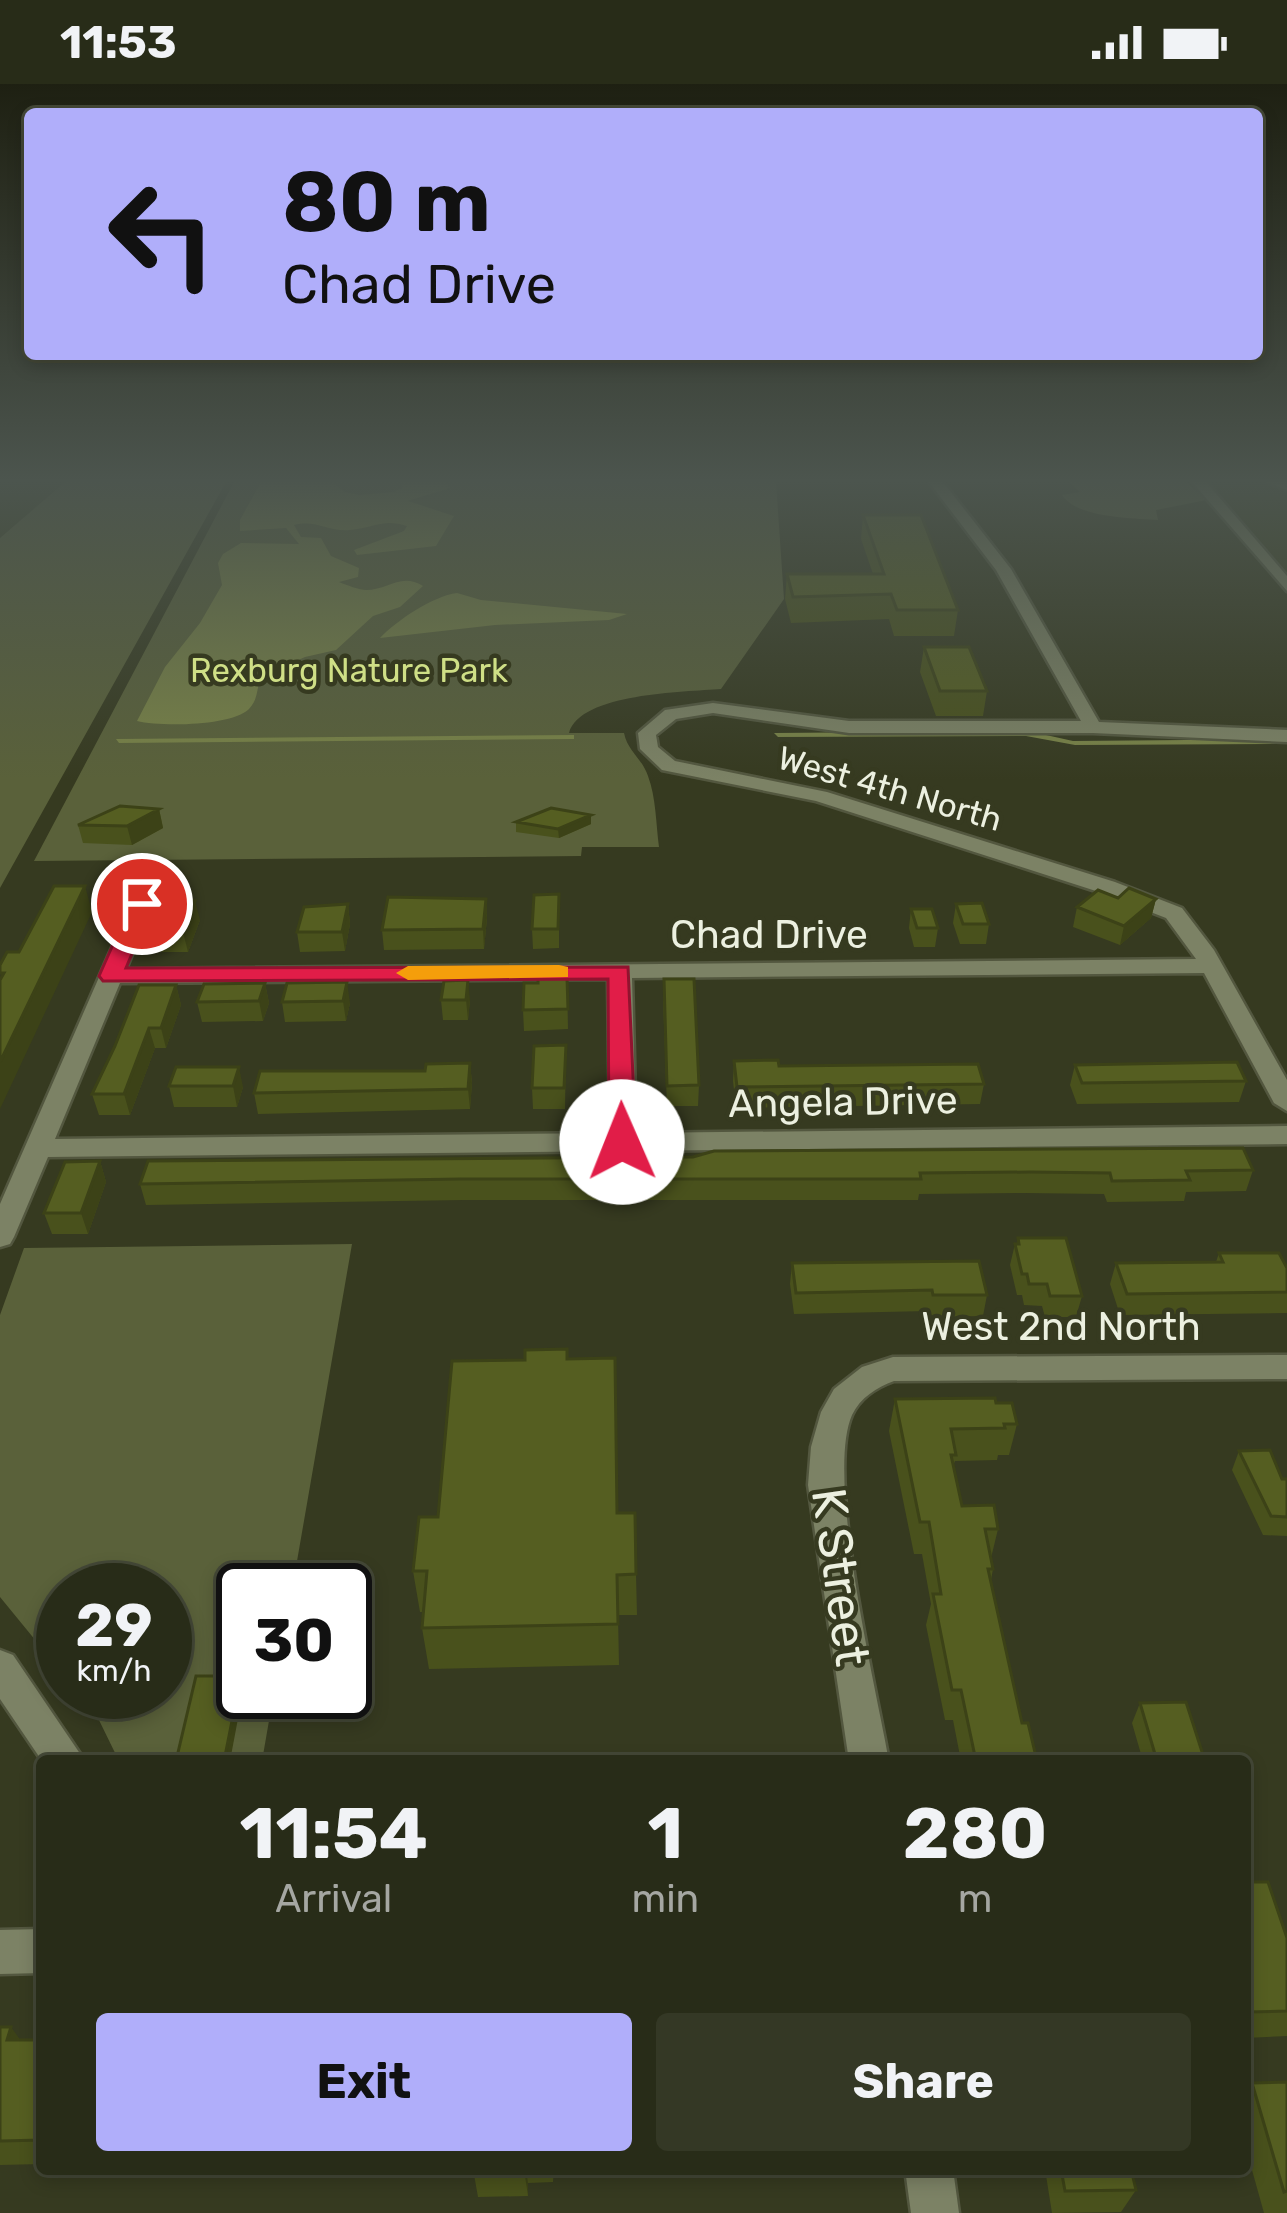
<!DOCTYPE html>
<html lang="en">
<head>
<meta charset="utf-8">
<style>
  body { margin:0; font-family:Rubik,sans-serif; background:#343825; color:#f1f3f6; height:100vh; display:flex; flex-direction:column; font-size:45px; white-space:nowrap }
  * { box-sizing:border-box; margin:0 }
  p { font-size:39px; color:#a5a7a2 }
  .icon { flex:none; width:66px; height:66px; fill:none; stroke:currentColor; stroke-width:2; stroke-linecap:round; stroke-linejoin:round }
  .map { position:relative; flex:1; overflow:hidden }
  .drawer { position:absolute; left:36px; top:1671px; width:1215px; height:420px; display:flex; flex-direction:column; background:#282c18; border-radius:12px; box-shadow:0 6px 18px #0003,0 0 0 3px #444837 }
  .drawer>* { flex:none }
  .banner { position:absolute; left:24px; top:24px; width:1239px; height:252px; border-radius:12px; box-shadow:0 6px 18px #0003,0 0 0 3px #444837; background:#b0aefa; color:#111; overflow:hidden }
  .speed { position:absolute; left:36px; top:1479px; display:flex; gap:24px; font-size:60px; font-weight:700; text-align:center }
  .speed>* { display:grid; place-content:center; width:156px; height:156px; border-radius:50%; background:#282c18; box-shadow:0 6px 18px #0003,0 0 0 3px #444837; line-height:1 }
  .speed small { font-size:30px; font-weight:400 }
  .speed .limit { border:6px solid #111; border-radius:18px; background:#fff; color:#111 }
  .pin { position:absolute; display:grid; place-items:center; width:102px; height:102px; color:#fff; margin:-51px; border:6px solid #fff; border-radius:50%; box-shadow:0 3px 12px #0007 }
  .me { position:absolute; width:132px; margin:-66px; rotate:359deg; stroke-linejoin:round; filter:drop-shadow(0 0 9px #0008) }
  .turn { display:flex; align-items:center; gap:42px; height:252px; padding:0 60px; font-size:54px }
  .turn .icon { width:156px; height:156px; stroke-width:2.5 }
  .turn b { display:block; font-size:84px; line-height:102px }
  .eta { display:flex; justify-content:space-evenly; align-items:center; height:204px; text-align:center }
  .eta b { font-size:72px; font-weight:700; line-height:84px }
  .action { display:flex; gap:24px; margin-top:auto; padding:24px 60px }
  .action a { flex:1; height:138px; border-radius:12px; background:#b0aefa; color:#111; font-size:48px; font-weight:700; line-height:138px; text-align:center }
  .action a+a { background:#343825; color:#f1f3f6 }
  .status { display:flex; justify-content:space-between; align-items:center; height:84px; padding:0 60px; background:#282c18; direction:ltr }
  .status svg { height:33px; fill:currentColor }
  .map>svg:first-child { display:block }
  .built { fill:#3b411f }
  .green { fill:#5a613a }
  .water { fill:#798347 }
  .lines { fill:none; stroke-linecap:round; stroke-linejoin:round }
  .street-casing { stroke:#53573f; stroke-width:5 }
  .street { fill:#7c8265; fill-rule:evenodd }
  .wall { fill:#49511c }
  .shaded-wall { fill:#3c4217 }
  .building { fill:#555e21; stroke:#3c4217; stroke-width:3 }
  .route { fill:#e11d48; stroke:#92132f; stroke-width:3 }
  .slow { fill:#f59e0b }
  .labels { text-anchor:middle; stroke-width:9; stroke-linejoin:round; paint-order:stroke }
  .far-park-label { font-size:33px; fill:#cfdf86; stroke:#363a20 }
  .far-street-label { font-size:33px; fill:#ecf0e0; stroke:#363a20 }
  .street-label { font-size:39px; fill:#ecf0e0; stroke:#363a20 }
  .near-street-label { font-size:48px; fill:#ecf0e0; stroke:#363a20 }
</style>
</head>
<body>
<div class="status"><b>11:53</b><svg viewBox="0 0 49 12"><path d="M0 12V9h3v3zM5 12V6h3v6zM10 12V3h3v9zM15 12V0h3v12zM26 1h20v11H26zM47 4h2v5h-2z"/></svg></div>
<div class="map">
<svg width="1287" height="2129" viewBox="0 0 1287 2129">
  <rect width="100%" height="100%" fill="#363a20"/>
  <path class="built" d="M 0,398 L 65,398 L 0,454 Z
    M 1205,398 L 1287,398 L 1287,489 Z"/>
  <path class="green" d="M 65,398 L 226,398 L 0,804 L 0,454 Z
    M 234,398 L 776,398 L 784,515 L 721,605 C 684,608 580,609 569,649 L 624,649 C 628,668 642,674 648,692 C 656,713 656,740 659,763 L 582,763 L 581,772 L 34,777 Z
    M 1070,398 L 1186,398 L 1207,416 L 1156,426 L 1158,436 C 1131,434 1077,434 1062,411 L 1080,408 Z
    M 352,1160 L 292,1506 L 243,1506 L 243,1608 L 274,1608 L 262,1677 L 119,1677 L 97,1632 L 77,1608 L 165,1608 L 165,1506 L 63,1506 L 63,1590 L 0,1513 L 0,1231 L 24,1164 Z"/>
  <path class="water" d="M 261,398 L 331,398 L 345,408 L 359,411 L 394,408 L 403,403 L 400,398 L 445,398 L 450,404 L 408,417 L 454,432 L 436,462 L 357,471 L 354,466 L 404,447 L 407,442 C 384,434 373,444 350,446 C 329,448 316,435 294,441 L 301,453 L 321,454 L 331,472 L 359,484 L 358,493 L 339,498 C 346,501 360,506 366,506 C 388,506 401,488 423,502 L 400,523 L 373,532 L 336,566 L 305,573 L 263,592 C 255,603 260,613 249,625 C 232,642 161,643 137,637 L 165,583 L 200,539 L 222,501 L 218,479 L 223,470 L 241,459 L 299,460 L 286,444 L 240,447 L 240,436 Z
    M 457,509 L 481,516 L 627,530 L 609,536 L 495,541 L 380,554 C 396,537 433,512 457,509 Z
    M 1028,647 L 1073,657 L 1287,655 L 1287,660 L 1075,661 L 1026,652 L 778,653 L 774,649 Z
    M 574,651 L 574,655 L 119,659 L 116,655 Z"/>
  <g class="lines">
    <g class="street-casing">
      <path id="street" d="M 929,398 L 943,398 L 1011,485 L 1099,638 L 1287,646 L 1287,658 L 1093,649 L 849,649 L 713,629 L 676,635 L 656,651 L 658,663 L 675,677 L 827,708 L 1115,798 L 1182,824 L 1214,866 L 1287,996 L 1287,1027 L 1274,1019 L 1204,889 L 632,894 L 636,1049 L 1287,1042 L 1287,1060 L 48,1073 L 14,1153 L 10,1160 L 0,1163 L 0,1120 L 131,820 L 142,813 L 153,820 L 126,885 L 1196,875 L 1166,834 L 1099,808 L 816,717 L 662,686 L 640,665 L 638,649 L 665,626 L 713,619 L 849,637 L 1081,637 L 996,486 ZM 608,895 L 610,1049 L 55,1055 L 120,899 Z
        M 1192,398 L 1206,398 L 1287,492 L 1287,507 Z
        M 1267,398 L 1287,398 L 1287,406 Z
        M 1287,1271 L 1287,1295 L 894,1297 C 877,1303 860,1314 852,1331 C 825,1392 876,1603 889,1677 L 849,1677 L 808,1401 L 811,1363 L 821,1328 L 834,1305 L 862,1283 L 893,1273 Z
        M 0,1566 L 13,1571 L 85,1677 L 42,1677 L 0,1615 Z
        M 42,1845 L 42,1889 L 0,1890 L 0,1846 Z
        M 905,2085 L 953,2085 L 959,2129 L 911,2129 Z"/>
    </g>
    <use href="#street" class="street"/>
  </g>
  <path class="wall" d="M 863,431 L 958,526 L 954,552 L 894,552 L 889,535 L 791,539 L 785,515 L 787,490 L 873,490 L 861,455 Z
    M 924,563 L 987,607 L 983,632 L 936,632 L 920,588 Z
    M 159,725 L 163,744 L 132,761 L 83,759 L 78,741 Z
    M 591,731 L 591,740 L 559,754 L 516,748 L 516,738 Z
    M 559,810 L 559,864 L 533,865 L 532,845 Z
    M 1118,814 L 1156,815 L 1151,834 L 1120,861 L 1073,843 L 1077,823 Z
    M 486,815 L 487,834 L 484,865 L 384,866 L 382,846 Z
    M 348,820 L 350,840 L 345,867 L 300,868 L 297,848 Z
    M 956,820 L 989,840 L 986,860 L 960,860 L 953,839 Z
    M 911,825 L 938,844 L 935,863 L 914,863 L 909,844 Z
    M 200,836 L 188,868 L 162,868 L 157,848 Z
    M 567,893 L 568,945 L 524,947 L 523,926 L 538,899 Z
    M 265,899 L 269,919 L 263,937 L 202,938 L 197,918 Z
    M 287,899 L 350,919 L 346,937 L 285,938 L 282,918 Z
    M 176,901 L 181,921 L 166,964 L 155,964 L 130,1031 L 99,1031 L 92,1010 Z
    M 663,915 L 699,1001 L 698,1022 L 667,1022 Z
    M 441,916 L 470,916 L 468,936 L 443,936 Z
    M 566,961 L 565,1025 L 533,1025 L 532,1004 Z
    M 734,977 L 779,982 L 984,1000 L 980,1020 L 736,1024 L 733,997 Z
    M 470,979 L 472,999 L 470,1025 L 258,1030 L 254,1009 L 425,987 Z
    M 1075,981 L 1246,997 L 1239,1018 L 1077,1020 L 1070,1001 Z
    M 176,983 L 243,1003 L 237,1023 L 174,1023 L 169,1002 Z
    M 100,1077 L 106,1098 L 88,1150 L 52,1150 L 44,1129 Z
    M 148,1077 L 1253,1086 L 1246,1107 L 1186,1108 L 1184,1117 L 1107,1118 L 1104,1110 L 1025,1109 L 919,1110 L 918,1116 L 463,1116 L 146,1121 L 140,1100 Z
    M 1018,1154 L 1082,1212 L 1076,1233 L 1045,1233 L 1042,1222 L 1024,1221 L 1022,1211 L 1017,1211 L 1010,1181 L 1015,1160 L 1017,1160 Z
    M 1219,1169 L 1287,1184 L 1287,1229 L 1120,1231 L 1110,1200 L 1116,1179 L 1216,1178 Z
    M 792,1179 L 987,1211 L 983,1232 L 930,1233 L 928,1227 L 794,1230 L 790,1200 Z
    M 568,1275 L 636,1490 L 637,1531 L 618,1531 L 619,1581 L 429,1585 L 422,1544 L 423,1528 L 420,1528 L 413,1487 L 438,1433 Z
    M 895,1315 L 996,1319 L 1017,1340 L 1009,1371 L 998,1371 L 997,1376 L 955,1377 L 953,1382 L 962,1422 L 998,1445 L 991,1474 L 993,1485 L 991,1496 L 1022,1639 L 1037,1677 L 961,1677 L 953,1636 L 945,1636 L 926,1541 L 931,1520 L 922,1470 L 914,1470 L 889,1347 Z
    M 1239,1367 L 1282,1395 L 1287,1395 L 1287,1452 L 1263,1451 L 1232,1386 Z
    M 1140,1619 L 1205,1677 L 1143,1677 L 1132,1639 Z
    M 1245,1798 L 1287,1854 L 1287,1952 L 1245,1954 Z
    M 0,1943 L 20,1956 L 42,1956 L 42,2080 L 0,2081 Z
    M 1287,1998 L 1287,2129 L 1264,2129 L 1245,2061 L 1245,2009 L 1252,1999 Z
    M 473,2085 L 554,2085 L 553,2098 L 528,2099 L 528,2112 L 478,2113 Z
    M 731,2085 L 829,2085 L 828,2090 L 731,2091 Z
    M 1045,2085 L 1131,2085 L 1136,2106 L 1121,2128 L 1052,2129 Z"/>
  <path class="shaded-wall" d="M 159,725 L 163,744 L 132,761 L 127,742 Z
    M 591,731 L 591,740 L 559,754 L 558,745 Z
    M 85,802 L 92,828 L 0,1025 L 0,978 Z
    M 486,815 L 487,834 L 484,865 L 483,845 Z
    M 1156,815 L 1151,834 L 1120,861 L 1124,842 Z
    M 195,817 L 200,836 L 188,868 L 183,848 Z
    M 348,820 L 350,840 L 345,867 L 342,848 Z
    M 468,896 L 470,916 L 468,936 L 466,916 Z
    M 347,898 L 350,919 L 346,937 L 343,917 Z
    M 265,899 L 269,919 L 263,937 L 259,917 Z
    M 176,901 L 181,921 L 166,964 L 161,944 Z
    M 149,944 L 155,964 L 130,1031 L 124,1010 Z
    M 470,979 L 472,999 L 470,1025 L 468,1005 Z
    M 239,983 L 243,1003 L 237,1023 L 233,1002 Z
    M 100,1077 L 106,1098 L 88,1150 L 81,1129 Z
    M 241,1592 L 243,1608 L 230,1677 L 224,1677 Z
    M 11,1943 L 29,1968 L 7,1956 Z
    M 524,2085 L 526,2085 L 528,2099 L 528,2112 Z"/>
  <path class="building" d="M 863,431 L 921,431 L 958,526 L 897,526 L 891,510 L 793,513 L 787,490 L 884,490 Z
    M 924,563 L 969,563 L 987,607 L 940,607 Z
    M 120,722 L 159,725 L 127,742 L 78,741 Z
    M 551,724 L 591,731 L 558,745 L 516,738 Z
    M 54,802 L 85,802 L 0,978 L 0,896 L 4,889 L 0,889 L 0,881 L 7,868 L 19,868 Z
    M 1129,804 L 1156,815 L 1124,842 L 1077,823 L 1098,806 L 1118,814 Z
    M 559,810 L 558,845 L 532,845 L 534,811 Z
    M 388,813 L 486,815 L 483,845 L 382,846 Z
    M 170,817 L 195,817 L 183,848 L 157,848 Z
    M 982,819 L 989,840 L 963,840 L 956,820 Z
    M 348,820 L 342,848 L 297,848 L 304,823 Z
    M 911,825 L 932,825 L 938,844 L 917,844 Z
    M 567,893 L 568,925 L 523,926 L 524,899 L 538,899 L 538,894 Z
    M 664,895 L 694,895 L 699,1001 L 667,1002 Z
    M 468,896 L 466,916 L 441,916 L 444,897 Z
    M 347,898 L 343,917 L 282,918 L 287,899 Z
    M 265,899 L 259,917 L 197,918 L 204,900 Z
    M 139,901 L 176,901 L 161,944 L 149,944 L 124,1010 L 92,1010 L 115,962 Z
    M 566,961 L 564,1004 L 532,1004 L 534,962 Z
    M 778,976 L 779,982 L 978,980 L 984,1000 L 737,1003 L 734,977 Z
    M 1237,978 L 1246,997 L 1082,999 L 1075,981 Z
    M 470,979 L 468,1005 L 254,1009 L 260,987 L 425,987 L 426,980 Z
    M 176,983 L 239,983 L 233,1002 L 169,1002 Z
    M 1243,1064 L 1253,1086 L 1186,1087 L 1190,1096 L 1112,1097 L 1110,1089 L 1030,1088 L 920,1089 L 921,1095 L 461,1095 L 140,1100 L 148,1077 L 693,1073 L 714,1067 Z
    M 100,1077 L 81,1129 L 44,1129 L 65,1078 Z
    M 1018,1154 L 1066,1154 L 1082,1212 L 1050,1212 L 1047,1200 L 1029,1200 L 1027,1190 L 1022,1190 L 1015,1160 L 1019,1160 Z
    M 1219,1169 L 1279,1169 L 1287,1184 L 1287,1208 L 1127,1210 L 1116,1179 L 1223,1178 Z
    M 979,1177 L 987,1211 L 933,1211 L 932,1206 L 796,1209 L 792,1179 Z
    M 567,1265 L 567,1275 L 615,1274 L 617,1429 L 635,1429 L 636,1490 L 617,1491 L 618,1540 L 422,1544 L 427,1487 L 413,1487 L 419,1433 L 438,1433 L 452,1277 L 525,1276 L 525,1266 Z
    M 995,1314 L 996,1319 L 1012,1319 L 1017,1340 L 1004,1340 L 1005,1344 L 951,1345 L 956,1371 L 951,1371 L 962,1422 L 994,1421 L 998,1445 L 985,1445 L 993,1485 L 988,1485 L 1022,1639 L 1028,1639 L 1037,1677 L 976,1677 L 961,1606 L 952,1606 L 933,1510 L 941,1510 L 929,1438 L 920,1438 L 895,1315 Z
    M 1270,1366 L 1282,1395 L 1287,1395 L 1287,1433 L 1271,1432 L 1239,1367 Z
    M 196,1592 L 241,1592 L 224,1677 L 176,1677 Z
    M 1186,1618 L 1205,1677 L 1157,1677 L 1140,1619 Z
    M 1245,1798 L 1268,1798 L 1287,1854 L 1287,1927 L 1248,1928 L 1245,1919 Z
    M 0,1943 L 11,1943 L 7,1956 L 42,1956 L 42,2056 L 0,2057 Z
    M 1287,1998 L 1287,2107 L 1284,2108 L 1252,1999 Z
    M 473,2085 L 524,2085 L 524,2089 L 473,2090 Z
    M 1061,2085 L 1131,2085 L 1136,2106 L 1065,2107 Z"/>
  <linearGradient id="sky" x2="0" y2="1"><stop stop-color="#1e2012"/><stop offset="0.57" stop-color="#4c554e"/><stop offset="1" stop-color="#4c554e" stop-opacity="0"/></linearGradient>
  <rect width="1287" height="696" fill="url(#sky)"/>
  <path class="route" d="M 142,813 L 153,820 L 126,884 L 628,883 L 636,1058 L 622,1067 L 609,1058 L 608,895 L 103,897 L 99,892 L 131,820 Z"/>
  <path class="slow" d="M 559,881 L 568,883 L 568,893 L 408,896 L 396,889 L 408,882 Z"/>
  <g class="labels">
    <g class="far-park-label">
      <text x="349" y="598">Rexburg Nature Park</text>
    </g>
    <g class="far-street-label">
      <text transform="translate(890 704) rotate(16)" y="12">West 4th North</text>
    </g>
    <g class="street-label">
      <text x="769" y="864">Chad Drive</text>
      <text transform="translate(843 1017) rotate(-1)" y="14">Angela Drive</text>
      <text x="1061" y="1256">West 2nd North</text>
    </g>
    <g class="near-street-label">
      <text transform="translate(841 1493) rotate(82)" y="17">K Street</text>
    </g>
  </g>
</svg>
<div class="speed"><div>29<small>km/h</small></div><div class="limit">30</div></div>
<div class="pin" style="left:142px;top:820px;background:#d93025"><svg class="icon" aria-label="arrive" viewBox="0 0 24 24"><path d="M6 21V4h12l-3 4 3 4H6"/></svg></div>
<svg class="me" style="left:622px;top:1058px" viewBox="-20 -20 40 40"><circle r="19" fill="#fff"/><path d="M0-13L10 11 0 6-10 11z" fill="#e11d48"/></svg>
<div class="banner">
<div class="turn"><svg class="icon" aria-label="left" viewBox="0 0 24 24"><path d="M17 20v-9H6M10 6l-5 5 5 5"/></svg><div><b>80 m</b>Chad Drive</div></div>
</div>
<section class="drawer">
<div class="eta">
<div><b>11:54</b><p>Arrival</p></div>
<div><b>1</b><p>min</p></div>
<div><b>280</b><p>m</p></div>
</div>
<div class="action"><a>Exit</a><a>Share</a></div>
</section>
</div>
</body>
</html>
